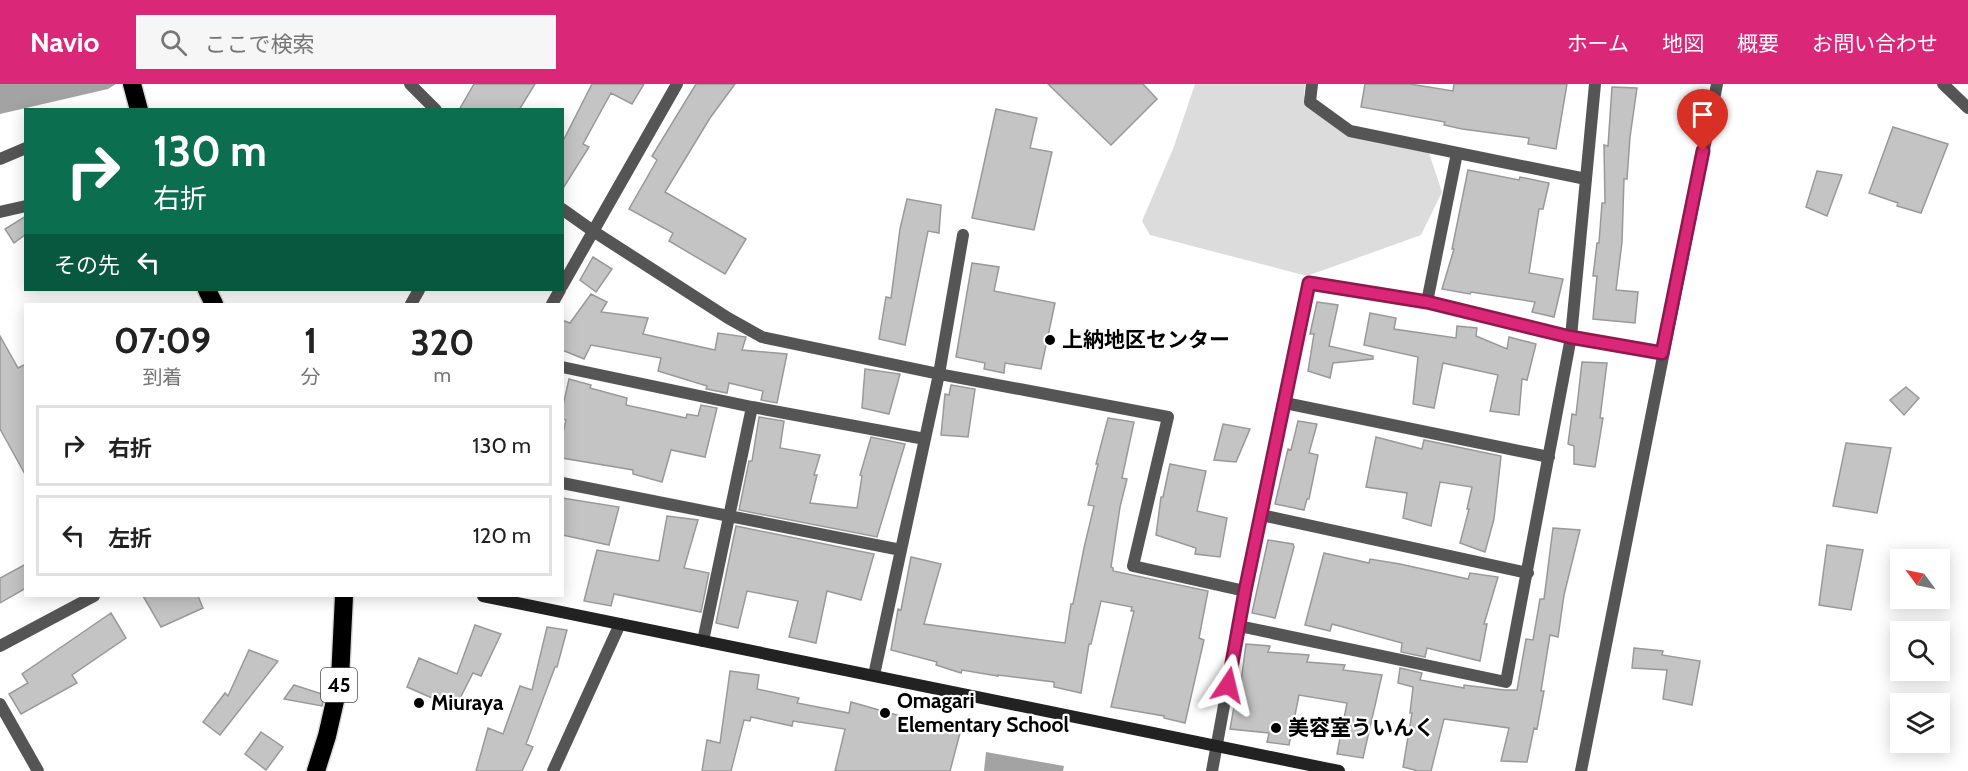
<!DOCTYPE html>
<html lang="ja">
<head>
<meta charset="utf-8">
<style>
  body { margin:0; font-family:Cabin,"Noto Sans JP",sans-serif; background:#f6f6f6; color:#222; height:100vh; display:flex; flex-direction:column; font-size:22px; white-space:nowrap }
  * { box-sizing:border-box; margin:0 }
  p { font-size:20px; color:#767676 }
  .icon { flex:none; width:33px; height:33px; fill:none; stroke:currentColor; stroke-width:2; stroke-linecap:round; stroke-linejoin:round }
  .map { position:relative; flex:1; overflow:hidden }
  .details { position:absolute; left:24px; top:219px; width:540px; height:294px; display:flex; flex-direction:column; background:#fff; border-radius:0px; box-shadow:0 3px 15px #0003 }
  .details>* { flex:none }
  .banner { position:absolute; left:24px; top:24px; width:540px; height:183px; border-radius:0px; box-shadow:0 3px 15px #0003; background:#0b6e4f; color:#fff; overflow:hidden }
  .needle { width:39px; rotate:303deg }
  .buttons { position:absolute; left:1890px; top:465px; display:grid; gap:12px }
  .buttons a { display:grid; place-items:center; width:60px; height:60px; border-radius:0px; background:#fff; box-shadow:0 3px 15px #0003; font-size:30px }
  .pin { position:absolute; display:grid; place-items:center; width:51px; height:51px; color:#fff; margin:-62px -26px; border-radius:50% 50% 50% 0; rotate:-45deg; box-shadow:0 0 6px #0007 }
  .pin .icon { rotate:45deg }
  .me { position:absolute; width:66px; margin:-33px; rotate:10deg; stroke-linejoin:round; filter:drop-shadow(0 0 4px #0008) }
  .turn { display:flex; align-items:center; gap:21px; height:126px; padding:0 30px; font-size:27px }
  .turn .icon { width:78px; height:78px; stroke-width:2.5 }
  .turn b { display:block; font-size:42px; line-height:51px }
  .then { display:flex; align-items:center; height:57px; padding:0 30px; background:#0003; gap:12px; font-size:22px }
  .eta { display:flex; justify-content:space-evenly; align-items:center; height:102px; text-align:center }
  .eta b { font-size:36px; font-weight:800; line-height:42px }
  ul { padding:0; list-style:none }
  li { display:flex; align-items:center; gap:18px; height:81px; margin:0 12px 9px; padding:0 18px; border:3px solid #e0e0e0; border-radius:0px }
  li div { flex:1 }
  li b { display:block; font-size:22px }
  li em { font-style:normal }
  header { display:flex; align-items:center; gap:36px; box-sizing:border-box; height:84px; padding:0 30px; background:#db2777; color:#fff }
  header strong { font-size:28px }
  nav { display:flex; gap:33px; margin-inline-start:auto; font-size:21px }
  .search { width:420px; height:54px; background:#f6f6f6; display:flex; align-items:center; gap:15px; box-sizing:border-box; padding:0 21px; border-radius:0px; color:#767676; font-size:22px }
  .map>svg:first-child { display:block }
  .green { fill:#dcdcdc }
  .water { fill:#a3a3a3 }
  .building { fill:#c4c4c4; stroke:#999; stroke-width:1.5 }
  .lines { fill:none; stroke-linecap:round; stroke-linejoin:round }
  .highway-casing { stroke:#dbdbdb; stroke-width:21 }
  .street { stroke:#555; stroke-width:12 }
  .secondary { stroke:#222; stroke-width:12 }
  .highway { stroke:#000; stroke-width:18 }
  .route-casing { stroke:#8e194d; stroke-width:15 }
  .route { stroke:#db2777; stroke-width:10 }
  .poi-dot { fill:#000; stroke:#fff; stroke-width:2 }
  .labels { text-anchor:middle; stroke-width:4.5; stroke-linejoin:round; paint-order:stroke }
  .shield { fill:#fff; stroke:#4c4c4c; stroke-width:1.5 }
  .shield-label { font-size:20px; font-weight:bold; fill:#000 }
  .poi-label { font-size:21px; font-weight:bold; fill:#000; stroke:#fff; text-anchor:start }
</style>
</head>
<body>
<header>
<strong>Navio</strong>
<div class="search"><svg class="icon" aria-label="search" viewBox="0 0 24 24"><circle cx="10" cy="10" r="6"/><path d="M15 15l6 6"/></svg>ここで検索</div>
<nav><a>ホーム</a><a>地図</a><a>概要</a><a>お問い合わせ</a></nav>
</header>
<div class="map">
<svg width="1968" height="687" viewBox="0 0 1968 687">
  <rect width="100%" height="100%" fill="#fff"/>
  <path class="green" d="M 1195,0 L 1305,0 L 1304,12 L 1347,52 L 1429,69 L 1442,108 L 1421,151 L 1307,192 L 1150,151 L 1142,137 L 1173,65 Z"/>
  <path class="water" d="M 0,0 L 116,0 L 108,5 L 0,30 Z
    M 986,668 L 1064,682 L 1063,687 L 984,687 Z"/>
  <path class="building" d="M 474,0 L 535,0 L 519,26 L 459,26 Z
    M 592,0 L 644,0 L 632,20 L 611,9 L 583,60 L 589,63 L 562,106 L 562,59 Z
    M 696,0 L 735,0 L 710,34 L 665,108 L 746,155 L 725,190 L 669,157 L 673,149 L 629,125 L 657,76 L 652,72 Z
    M 1048,0 L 1143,0 L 1157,15 L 1111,61 Z
    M 1365,0 L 1410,0 L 1453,7 L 1454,0 L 1567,0 L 1556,65 L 1528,60 L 1529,54 L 1462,45 L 1444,41 L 1445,38 L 1361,23 Z
    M 1612,3 L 1637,4 L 1630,53 L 1627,95 L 1624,95 L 1622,158 L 1616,206 L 1638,208 L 1635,239 L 1593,235 L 1597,192 L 1593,192 L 1597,159 L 1599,159 L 1602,119 L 1605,119 L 1604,61 L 1608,62 Z
    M 996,25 L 1037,34 L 1030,64 L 1052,68 L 1034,146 L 972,134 Z
    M 1893,43 L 1948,60 L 1921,129 L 1897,122 L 1898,119 L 1869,109 Z
    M 1468,86 L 1519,96 L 1520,93 L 1549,99 L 1543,125 L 1539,125 L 1529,189 L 1563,195 L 1554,233 L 1532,228 L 1535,218 L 1471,208 L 1470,210 L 1442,205 L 1454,165 L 1452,165 Z
    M 1817,87 L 1842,91 L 1827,132 L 1806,123 Z
    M 907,115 L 941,121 L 939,149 L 928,147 L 905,261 L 879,255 L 886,213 L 891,214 L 900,145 Z
    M 26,132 L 26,150 L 14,159 L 5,145 Z
    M 593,173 L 612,185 L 596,208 L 580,196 Z
    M 972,179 L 999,183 L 994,207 L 1055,219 L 1041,285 L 1005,279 L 1004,289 L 984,285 L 985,279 L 956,273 Z
    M 591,210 L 607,218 L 601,228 L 648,234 L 643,250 L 715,266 L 718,249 L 746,253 L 742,266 L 787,270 L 777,319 L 761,316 L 763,307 L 729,299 L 727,309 L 706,305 L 707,302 L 658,287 L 661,274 L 591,261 L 584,275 L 562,266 L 562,236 L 570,239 Z
    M 1317,218 L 1338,221 L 1329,262 L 1373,272 L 1373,275 L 1333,279 L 1330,294 L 1308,287 L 1314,250 L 1310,250 Z
    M 1370,229 L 1396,234 L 1394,245 L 1456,254 L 1457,242 L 1477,244 L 1476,252 L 1507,265 L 1509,253 L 1536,260 L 1527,296 L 1522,295 L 1519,331 L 1490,327 L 1498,291 L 1443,279 L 1434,324 L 1413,320 L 1418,273 L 1364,261 Z
    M 0,252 L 18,284 L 26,280 L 26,392 L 0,345 Z
    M 1582,278 L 1607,279 L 1600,334 L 1603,334 L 1595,383 L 1574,380 L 1574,362 L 1568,360 L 1572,330 L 1576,331 Z
    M 865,285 L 900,290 L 889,330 L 862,324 Z
    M 569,295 L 591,301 L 590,304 L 627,314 L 626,321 L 686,334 L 687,330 L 698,332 L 701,321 L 717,324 L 705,373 L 671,366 L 662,398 L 633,390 L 633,386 L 562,374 L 562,353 L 566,336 L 562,335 L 562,326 Z
    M 951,301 L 975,305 L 968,353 L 941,351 L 945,310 L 949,311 Z
    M 1906,303 L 1919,314 L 1904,331 L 1890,316 Z
    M 759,333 L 784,337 L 780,364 L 820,371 L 814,391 L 817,391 L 810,419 L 857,424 L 862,392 L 860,391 L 871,353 L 905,360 L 877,453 L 739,426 L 749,377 L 752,377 Z
    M 1108,334 L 1134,338 L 1122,394 L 1127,395 L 1120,423 L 1111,483 L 1113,484 L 1113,487 L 1208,507 L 1199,554 L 1204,556 L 1185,639 L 1164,634 L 1164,632 L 1111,623 L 1134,527 L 1131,527 L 1132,523 L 1101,517 L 1091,560 L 1089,560 L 1081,609 L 1054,603 L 1054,598 L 998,591 L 998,592 L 962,586 L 961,589 L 936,581 L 937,578 L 891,566 L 898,525 L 901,526 L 911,473 L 941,480 L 924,540 L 1065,559 L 1071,520 L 1073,520 L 1084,464 L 1094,422 L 1088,421 L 1098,380 L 1096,380 Z
    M 1298,337 L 1317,340 L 1309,369 L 1318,371 L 1309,415 L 1307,415 L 1304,426 L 1275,420 L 1288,365 L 1291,366 Z
    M 1223,340 L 1250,345 L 1236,378 L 1214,376 Z
    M 1376,353 L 1422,365 L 1424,356 L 1501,372 L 1494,435 L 1485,468 L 1460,459 L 1469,425 L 1467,425 L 1472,403 L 1440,398 L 1431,442 L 1403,434 L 1407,409 L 1366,403 Z
    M 1846,359 L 1891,364 L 1877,429 L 1833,422 Z
    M 1170,380 L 1206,387 L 1197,427 L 1227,434 L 1220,473 L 1195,470 L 1196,464 L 1156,451 L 1161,413 L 1163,413 Z
    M 562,414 L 619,423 L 609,461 L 562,451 Z
    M 667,432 L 698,436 L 684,484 L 709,489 L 701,528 L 614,510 L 611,522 L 584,517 L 597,466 L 659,477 Z
    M 736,442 L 874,470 L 861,516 L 827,507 L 816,559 L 789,553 L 798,517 L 747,507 L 738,544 L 716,539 Z
    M 1553,444 L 1580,446 L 1564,511 L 1558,553 L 1550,551 L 1541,607 L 1544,607 L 1537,645 L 1534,644 L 1527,678 L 1501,677 L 1509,644 L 1444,635 L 1431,687 L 1418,687 L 1403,683 L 1412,629 L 1410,629 L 1413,603 L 1398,599 L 1400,584 L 1422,589 L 1420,596 L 1464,604 L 1464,601 L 1504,606 L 1517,606 L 1526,555 L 1533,556 L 1540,515 L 1544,515 Z
    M 1268,456 L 1293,460 L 1294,463 L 1275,534 L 1252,529 Z
    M 1827,461 L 1863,466 L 1851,526 L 1819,521 Z
    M 1324,469 L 1369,479 L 1370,475 L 1400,480 L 1468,495 L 1470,489 L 1498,493 L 1484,540 L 1487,540 L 1480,577 L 1427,564 L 1425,573 L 1401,568 L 1402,559 L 1332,540 L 1330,547 L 1305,541 Z
    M 26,480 L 26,504 L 0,519 L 0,494 Z
    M 143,512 L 198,512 L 203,524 L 161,543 Z
    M 111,529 L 126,554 L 72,591 L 77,599 L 21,630 L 9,610 L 28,599 L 22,590 Z
    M 475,541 L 501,550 L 481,592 L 473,589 L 455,624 L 407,603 L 419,574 L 457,590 Z
    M 547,543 L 567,546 L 557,583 L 555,583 L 526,660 L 533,663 L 522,687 L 476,687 L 488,644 L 503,650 L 520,602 L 532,606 Z
    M 1246,560 L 1270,562 L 1268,568 L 1309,571 L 1307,578 L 1345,581 L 1343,586 L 1382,591 L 1363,674 L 1337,670 L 1347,619 L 1299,611 L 1289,661 L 1267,658 L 1269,649 L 1230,645 L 1237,606 L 1240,606 Z
    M 1634,564 L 1663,567 L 1662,571 L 1700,577 L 1692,621 L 1663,615 L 1667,586 L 1632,584 Z
    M 249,566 L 278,577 L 220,651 L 203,638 L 225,609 L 228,612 Z
    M 730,587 L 759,591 L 757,605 L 799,614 L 797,619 L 849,629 L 851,618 L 960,649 L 950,687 L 835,687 L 845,645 L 793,637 L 792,642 L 751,633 L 750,637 L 744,636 L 731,687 L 702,687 L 707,656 L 720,659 Z
    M 294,601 L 325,611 L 322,622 L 284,615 Z
    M 261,648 L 283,663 L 266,686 L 245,670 Z"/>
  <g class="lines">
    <g class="highway-casing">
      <path id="highway" d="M 132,0 L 139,26
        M 207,206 L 214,220
        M 316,687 L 327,652 L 340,595 L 344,512"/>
    </g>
    <path class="street" d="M 410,0 L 436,26
      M 1312,0 L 1310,18 L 1350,47 L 1586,95
      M 1943,0 L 1968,24
      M 0,75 L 26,64
      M 562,125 L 593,147 L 728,234 L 762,253 L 939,290 L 1168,333 L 1133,482 L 1245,507
      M 0,128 L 26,122
      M 562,202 L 677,0
      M 1427,218 L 1457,69
      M 411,220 L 419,206
      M 552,220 L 560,206
      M 562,283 L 752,323 L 925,355
      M 1285,319 L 1549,373
      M 562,399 L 901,466
      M 1261,431 L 1528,489
      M 1239,542 L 1506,598 L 1571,253 L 1595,0
      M 703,557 L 752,323
      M 0,562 L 94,512
      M 874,591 L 939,290 L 963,151
      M 0,620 L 38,687
      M 553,687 L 620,540
      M 1212,687 L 1245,507 L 1309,199 L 1427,218 L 1571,253 L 1662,269
      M 1581,687 L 1717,0"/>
    <path class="secondary" d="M 483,512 L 1339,687"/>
    <use href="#highway" class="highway"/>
  </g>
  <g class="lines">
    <g class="route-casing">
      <path id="route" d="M 1228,601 L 1245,507 L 1309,199 L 1427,218 L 1570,253 L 1662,269 L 1703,67"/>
    </g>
    <use href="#route" class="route"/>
  </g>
  <g class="poi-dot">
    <circle cx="1050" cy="256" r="6"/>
    <circle cx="419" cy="619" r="6"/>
    <circle cx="885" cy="629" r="6"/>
    <circle cx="1276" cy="644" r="6"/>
  </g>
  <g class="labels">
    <rect class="shield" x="321" y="584" width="36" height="34" rx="4.5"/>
    <g class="shield-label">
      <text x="339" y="608">45</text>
    </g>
    <g class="poi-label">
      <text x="1062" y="263">上納地区センター</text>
      <text x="897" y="624">Omagari<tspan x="897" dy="24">Elementary School</tspan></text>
      <text x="431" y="626">Miuraya</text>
      <text x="1288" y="651">美容室ういんく</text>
    </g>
  </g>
</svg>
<div class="buttons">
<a><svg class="needle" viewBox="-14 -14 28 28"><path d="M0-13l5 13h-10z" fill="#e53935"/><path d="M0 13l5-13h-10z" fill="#767676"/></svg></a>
<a><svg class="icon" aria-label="search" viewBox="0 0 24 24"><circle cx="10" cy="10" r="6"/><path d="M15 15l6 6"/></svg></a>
<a><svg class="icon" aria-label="layers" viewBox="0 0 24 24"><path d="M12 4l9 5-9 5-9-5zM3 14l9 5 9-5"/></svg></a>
</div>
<div class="pin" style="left:1703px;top:67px;background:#d93025"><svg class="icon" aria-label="arrive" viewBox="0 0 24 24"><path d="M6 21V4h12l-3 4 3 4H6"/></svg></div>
<svg class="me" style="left:1228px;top:601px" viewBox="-20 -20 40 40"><path d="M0-17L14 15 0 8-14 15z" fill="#db2777" stroke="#fff" stroke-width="4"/></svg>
<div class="banner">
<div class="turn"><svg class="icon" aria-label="right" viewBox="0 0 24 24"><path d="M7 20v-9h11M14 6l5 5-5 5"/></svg><div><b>130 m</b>右折</div></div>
<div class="then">その先<svg class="icon" aria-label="left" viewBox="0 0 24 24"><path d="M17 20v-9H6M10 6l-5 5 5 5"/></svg></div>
</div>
<section class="details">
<div class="eta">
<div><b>07:09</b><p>到着</p></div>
<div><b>1</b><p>分</p></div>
<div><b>320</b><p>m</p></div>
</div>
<ul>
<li><svg class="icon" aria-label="right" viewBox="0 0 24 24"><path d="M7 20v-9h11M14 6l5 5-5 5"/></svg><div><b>右折</b></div><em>130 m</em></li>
<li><svg class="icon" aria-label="left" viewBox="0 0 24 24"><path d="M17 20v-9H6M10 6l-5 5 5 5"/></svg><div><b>左折</b></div><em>120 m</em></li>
</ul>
</section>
</div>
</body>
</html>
